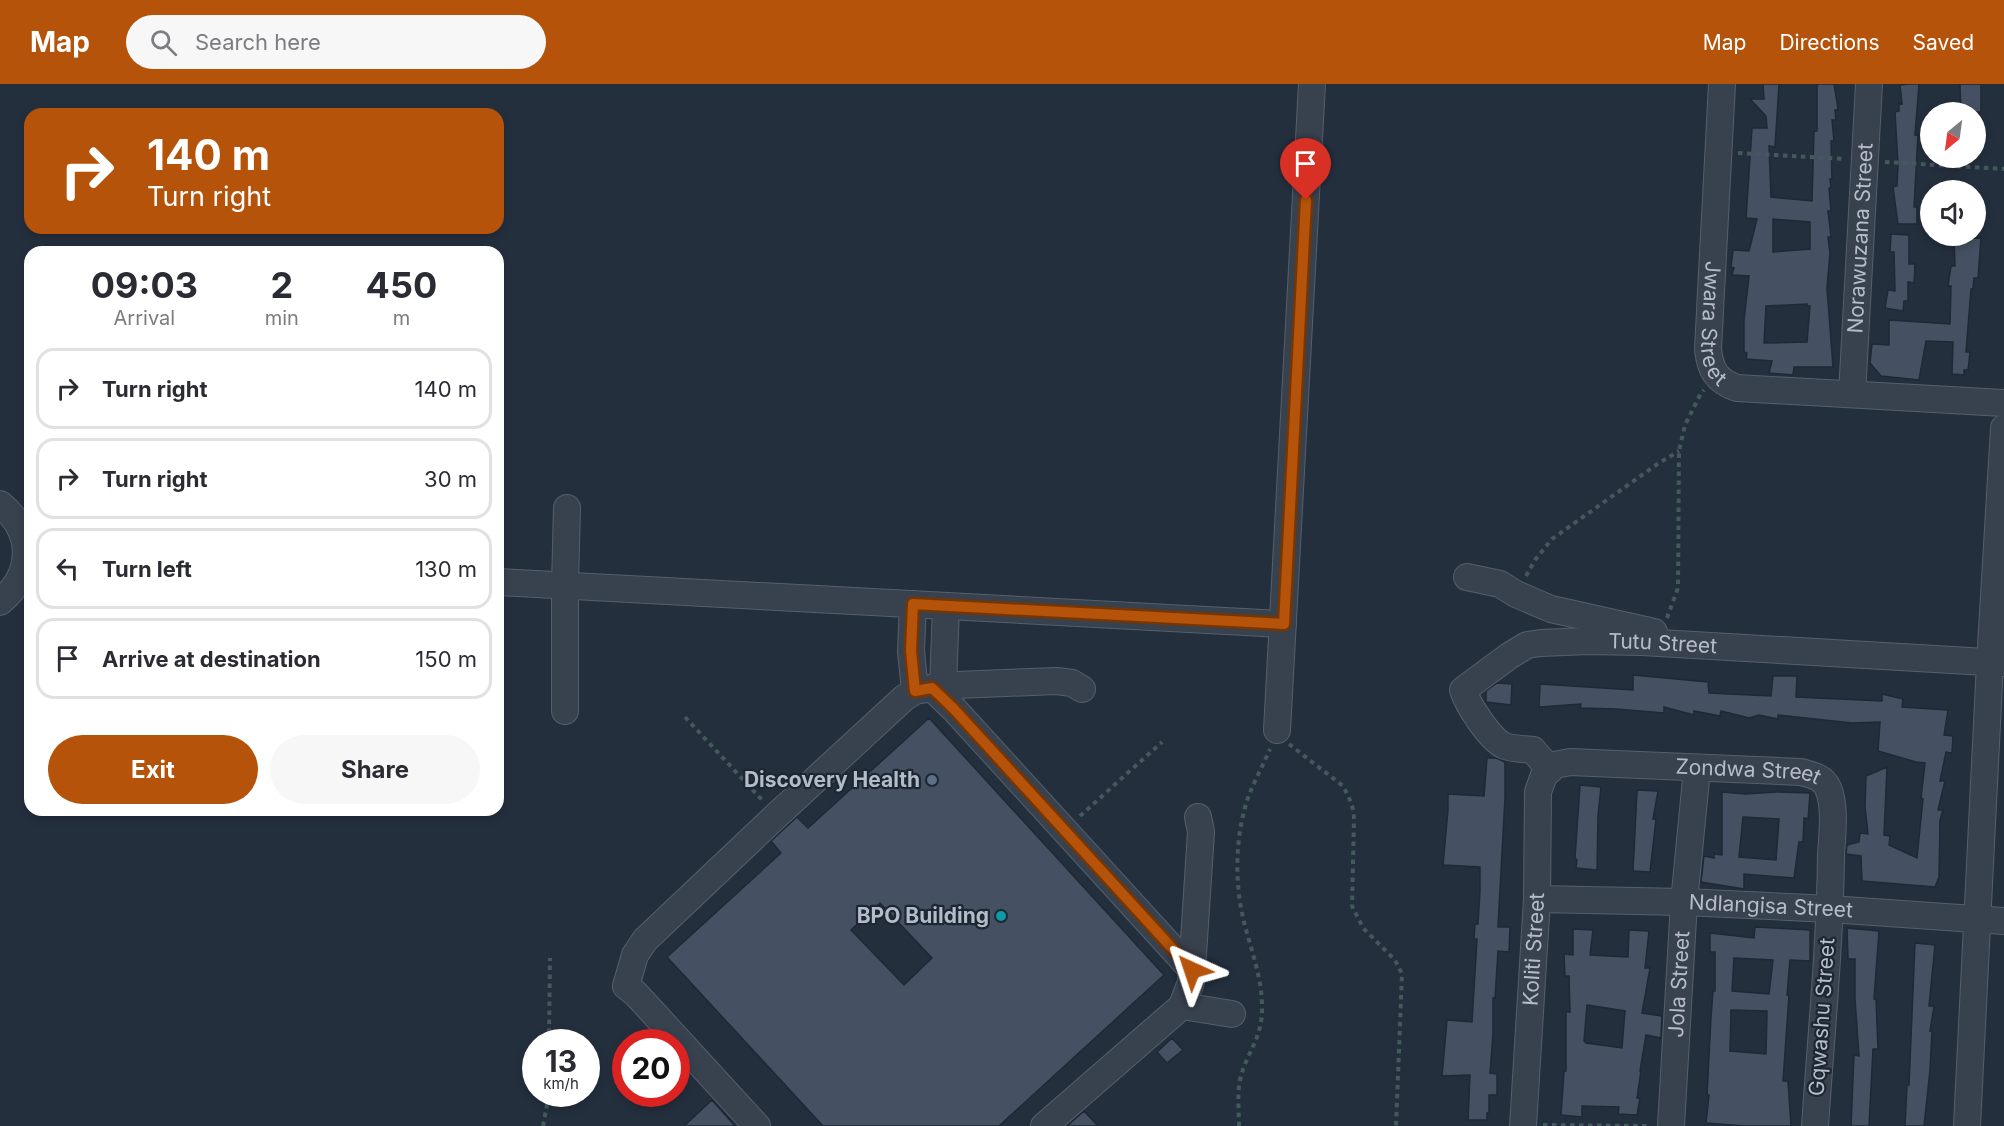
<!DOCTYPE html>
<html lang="en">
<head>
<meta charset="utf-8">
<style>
  body { margin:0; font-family:Inter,sans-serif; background:#f7f7f7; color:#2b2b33; height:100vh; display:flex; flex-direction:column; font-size:22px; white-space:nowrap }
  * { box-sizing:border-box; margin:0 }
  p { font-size:20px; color:#7c7c81 }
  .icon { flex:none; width:33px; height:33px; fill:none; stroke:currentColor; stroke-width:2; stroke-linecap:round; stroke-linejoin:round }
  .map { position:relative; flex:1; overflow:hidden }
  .drawer { position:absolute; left:24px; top:162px; width:480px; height:570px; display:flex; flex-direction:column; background:#fff; border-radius:18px; box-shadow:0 3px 9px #0003 }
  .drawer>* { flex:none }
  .banner { position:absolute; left:24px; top:24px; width:480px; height:126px; border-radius:18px; box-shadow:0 3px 9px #0003; background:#b45309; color:#fff; overflow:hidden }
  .needle { width:39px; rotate:209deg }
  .fabs { position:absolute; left:1920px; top:18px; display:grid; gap:12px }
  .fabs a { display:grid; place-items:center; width:66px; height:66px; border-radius:50%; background:#fff; box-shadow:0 3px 9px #0003; font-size:30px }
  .speed { position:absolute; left:522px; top:945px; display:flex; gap:12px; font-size:30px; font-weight:700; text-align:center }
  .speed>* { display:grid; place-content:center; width:78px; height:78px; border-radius:50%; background:#fff; box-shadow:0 3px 9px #0003; line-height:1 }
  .speed small { font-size:15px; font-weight:400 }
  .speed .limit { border:9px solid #d22; background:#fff; color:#111 }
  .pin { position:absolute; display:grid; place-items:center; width:51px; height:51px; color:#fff; margin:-62px -26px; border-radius:50% 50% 50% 0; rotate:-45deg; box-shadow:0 0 6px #0007 }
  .pin .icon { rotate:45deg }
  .me { position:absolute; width:66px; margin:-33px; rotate:318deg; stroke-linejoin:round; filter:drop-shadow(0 0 4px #0008) }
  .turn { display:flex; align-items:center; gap:21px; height:126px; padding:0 24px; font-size:27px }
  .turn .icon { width:78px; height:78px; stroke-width:2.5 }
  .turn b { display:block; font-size:42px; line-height:51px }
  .eta { display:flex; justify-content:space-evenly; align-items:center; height:102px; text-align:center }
  .eta b { font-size:36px; font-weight:700; line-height:42px }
  .cta { display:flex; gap:12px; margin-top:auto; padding:12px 24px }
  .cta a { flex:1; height:69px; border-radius:36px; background:#b45309; color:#fff; font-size:24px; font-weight:700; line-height:69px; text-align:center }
  .cta a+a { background:#f7f7f7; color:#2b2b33 }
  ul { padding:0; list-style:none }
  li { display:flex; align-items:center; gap:18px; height:81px; margin:0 12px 9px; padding:0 12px; border:3px solid #e1e1e2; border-radius:18px }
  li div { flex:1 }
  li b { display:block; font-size:22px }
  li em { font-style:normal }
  header { display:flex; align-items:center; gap:36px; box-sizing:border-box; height:84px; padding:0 30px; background:#b45309; color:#fff }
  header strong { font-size:28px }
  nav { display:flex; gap:33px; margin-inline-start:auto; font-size:21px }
  .search { width:420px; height:54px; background:#f7f7f7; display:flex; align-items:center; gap:15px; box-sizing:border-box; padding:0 21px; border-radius:33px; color:#7c7c81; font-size:22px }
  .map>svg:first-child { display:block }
  .building { fill:#455162; stroke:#1f2835; stroke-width:1.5; fill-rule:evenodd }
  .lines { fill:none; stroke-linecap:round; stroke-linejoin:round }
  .minor-casing { stroke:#565f6c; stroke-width:28 }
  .path { stroke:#44595c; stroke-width:4; stroke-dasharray:4.5 4.5; stroke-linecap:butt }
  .minor { stroke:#38414e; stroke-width:26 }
  .route-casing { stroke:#753606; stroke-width:15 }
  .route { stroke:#b45309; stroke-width:10 }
  .service-dot { fill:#5c6f8a; stroke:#1d2633; stroke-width:2 }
  .culture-dot { fill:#0f9aa8; stroke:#1d2633; stroke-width:2 }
  .labels { text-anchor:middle; stroke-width:4.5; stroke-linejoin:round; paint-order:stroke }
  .street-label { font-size:21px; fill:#b4bcc9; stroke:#1d2633 }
  .poi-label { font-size:21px; font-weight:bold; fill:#b4bcc9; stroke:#1d2633; text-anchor:end }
</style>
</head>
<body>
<header>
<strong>Map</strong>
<div class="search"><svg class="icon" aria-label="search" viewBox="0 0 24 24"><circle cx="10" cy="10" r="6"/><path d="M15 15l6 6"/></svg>Search here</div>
<nav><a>Map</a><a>Directions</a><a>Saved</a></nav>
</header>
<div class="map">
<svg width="2004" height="1042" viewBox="0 0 2004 1042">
  <rect width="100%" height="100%" fill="#242f3e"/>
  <path class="building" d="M 1763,0 L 1779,0 L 1775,63 L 1769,62 L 1771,113 L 1812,117 L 1814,47 L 1817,47 L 1817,0 L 1834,0 L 1837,18 L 1838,26 L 1835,26 L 1836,36 L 1832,36 L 1834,57 L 1831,57 L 1832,95 L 1830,95 L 1831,104 L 1829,104 L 1831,127 L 1828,127 L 1831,153 L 1828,153 L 1830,169 L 1827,204 L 1833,283 L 1794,283 L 1793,291 L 1769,289 L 1772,277 L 1746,275 L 1747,269 L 1744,268 L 1744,236 L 1749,192 L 1732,191 L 1734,184 L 1731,183 L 1733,166 L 1749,167 L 1757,135 L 1746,134 L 1752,44 L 1767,44 L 1766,32 L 1750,15 L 1764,15 ZM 1773,135 L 1810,138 L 1810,165 L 1773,168 ZM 1807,220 L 1807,222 L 1810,222 L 1807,258 L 1764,259 L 1766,222 Z
    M 1909,0 L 1919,0 L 1915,51 L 1918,51 L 1914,123 L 1917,123 L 1917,140 L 1898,140 L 1893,103 L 1897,102 L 1898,81 L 1895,28 L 1899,27 L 1899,19 L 1902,20 L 1900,1 Z
    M 1960,0 L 1981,0 L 1981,28 L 1961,28 Z
    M 1891,150 L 1909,151 L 1909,180 L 1915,180 L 1914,199 L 1908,198 L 1908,217 L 1904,217 L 1903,227 L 1885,224 L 1888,206 L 1895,207 L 1894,168 L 1890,168 Z
    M 1981,154 L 1978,194 L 1974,194 L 1973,205 L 1971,205 L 1966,268 L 1970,268 L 1968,286 L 1964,286 L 1964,291 L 1952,290 L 1953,258 L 1926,257 L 1919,296 L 1881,292 L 1870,279 L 1872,260 L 1889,261 L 1889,236 L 1950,240 L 1951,202 L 1948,202 L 1951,182 L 1955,182 L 1954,155 Z
    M 1633,591 L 1708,598 L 1709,609 L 1771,612 L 1773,592 L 1797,592 L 1796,613 L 1882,617 L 1882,610 L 1903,615 L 1902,623 L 1948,626 L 1944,651 L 1953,652 L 1952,669 L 1946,668 L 1940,697 L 1945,697 L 1938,726 L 1943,726 L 1940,736 L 1939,793 L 1935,803 L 1862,797 L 1861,772 L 1846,770 L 1847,761 L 1859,758 L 1860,749 L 1868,750 L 1865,723 L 1866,692 L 1887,683 L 1884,751 L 1890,752 L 1889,761 L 1917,774 L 1923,715 L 1921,714 L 1925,679 L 1916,678 L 1878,667 L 1880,638 L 1852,639 L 1778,631 L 1778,635 L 1759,631 L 1749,634 L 1721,627 L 1720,632 L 1694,627 L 1694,631 L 1664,623 L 1664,629 L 1616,625 L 1580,624 L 1581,620 L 1539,623 L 1540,600 L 1633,606 Z
    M 1497,599 L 1512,600 L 1511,621 L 1486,618 L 1486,607 Z
    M 929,634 L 1164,891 L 999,1042 L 823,1042 L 667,873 L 781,769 L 771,757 L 797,733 L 808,744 ZM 880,819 L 932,874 L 904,901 L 851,846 Z
    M 1487,674 L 1496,674 L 1505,678 L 1505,714 L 1498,843 L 1510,843 L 1509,868 L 1498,867 L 1495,914 L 1493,914 L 1493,950 L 1490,989 L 1497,990 L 1497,1011 L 1489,1011 L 1489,1028 L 1487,1029 L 1487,1036 L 1468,1036 L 1470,991 L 1442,992 L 1447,936 L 1472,938 L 1477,855 L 1474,855 L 1475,840 L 1478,840 L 1480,807 L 1480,783 L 1443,781 L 1448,726 L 1448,710 L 1484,712 Z
    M 1580,701 L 1601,703 L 1598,732 L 1597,786 L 1576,784 L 1577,776 L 1575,774 Z
    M 1637,706 L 1658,707 L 1653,735 L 1656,735 L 1650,788 L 1633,787 Z
    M 1722,708 L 1745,710 L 1777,708 L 1810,709 L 1808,735 L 1804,734 L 1803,758 L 1799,758 L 1794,794 L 1744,790 L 1744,805 L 1701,798 L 1704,772 L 1714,774 L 1714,770 L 1722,771 ZM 1743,733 L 1779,735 L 1776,776 L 1739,773 Z
    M 1755,843 L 1810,846 L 1810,877 L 1790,876 L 1787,911 L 1789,911 L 1783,997 L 1788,997 L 1791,1042 L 1745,1042 L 1706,1039 L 1709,1011 L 1707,1011 L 1711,934 L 1713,907 L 1715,907 L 1715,868 L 1710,868 L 1710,849 L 1754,854 ZM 1734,874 L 1773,876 L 1769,910 L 1732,907 ZM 1731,926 L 1767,927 L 1766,970 L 1730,967 Z
    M 1847,844 L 1879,847 L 1874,915 L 1876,915 L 1878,965 L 1873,965 L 1869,1042 L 1851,1042 L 1854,971 L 1859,972 L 1855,915 L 1855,875 L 1848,875 Z
    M 1573,845 L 1593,846 L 1590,871 L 1628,873 L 1629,846 L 1649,847 L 1645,884 L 1650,884 L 1642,929 L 1662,932 L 1661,952 L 1661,954 L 1646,951 L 1640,987 L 1641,987 L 1637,1014 L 1640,1014 L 1637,1031 L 1618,1030 L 1619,1023 L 1582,1022 L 1582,1033 L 1561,1031 L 1564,987 L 1566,987 L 1566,928 L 1570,928 L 1569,892 L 1565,892 L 1564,870 L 1573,871 ZM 1587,921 L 1625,927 L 1622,964 L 1586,959 L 1584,957 Z
    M 1915,859 L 1935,861 L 1929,922 L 1934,922 L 1930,947 L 1932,947 L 1930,986 L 1924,1042 L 1905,1042 L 1907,1001 L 1909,1001 Z
    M 1172,954 L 1183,966 L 1167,979 L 1157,968 Z
    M 712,1016 L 735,1042 L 684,1042 Z
    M 1084,1027 L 1098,1042 L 1067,1042 Z"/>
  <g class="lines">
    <g class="minor-casing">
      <g id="minor">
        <path id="s1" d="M 1722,0 L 1708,265 C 1710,285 1716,297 1737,304 L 2004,319"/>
        <path id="s2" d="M 1852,310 L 1869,0"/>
        <path d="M 0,420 C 35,448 34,490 0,518"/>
        <path d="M 1467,493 L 1500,500 L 1516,510 L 1551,525 L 1654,548"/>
        <path d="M 498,498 L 1283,540"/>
        <path d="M 913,520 L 911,567 L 915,607"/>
        <path d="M 943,602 L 946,522"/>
        <path d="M 932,604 L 956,601 L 1057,597 L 1072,599 L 1082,605"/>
        <path d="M 565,627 L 565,501 L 567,424"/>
        <path d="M 1277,646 L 1312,0"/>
        <path id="s3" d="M 1550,686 L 1533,666 C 1525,665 1513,665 1505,662 C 1490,656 1468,621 1463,606 L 1509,572 L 1527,561 L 1541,559 L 1588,557 L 1642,558 L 2004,579"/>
        <path id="s4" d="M 1537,815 L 1684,818 L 1830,825 L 2004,837"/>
        <path d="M 1182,922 L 1232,930"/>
        <path d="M 757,1042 L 636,910 L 626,902 L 635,871 L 645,856 L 776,732 L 904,614 L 915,607 L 932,604 L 953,624 L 1192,886"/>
        <path d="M 1044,1042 L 1182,922 L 1191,898 L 1192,886 L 1201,748 L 1198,733"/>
        <path id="s5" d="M 1523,1042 L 1537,815 L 1538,708 L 1544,691 L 1555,681 L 1570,678 L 1801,688 C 1812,691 1823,693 1828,704 C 1836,723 1832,751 1831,772 C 1830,862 1821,952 1815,1042"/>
        <path id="s6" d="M 1671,1042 L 1684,818 L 1697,685"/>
        <path d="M 1967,1042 L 1990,579 L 2004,344"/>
      </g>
    </g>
    <path class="path" d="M 1738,69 L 1845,75
      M 1885,78 L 2004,85
      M 1526,492 L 1535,476 L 1552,455 L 1656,381 L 1679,367
      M 1667,534 L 1678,504 L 1679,367 L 1685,341 L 1701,309 L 1704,306
      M 685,633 L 762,716
      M 1289,660 L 1343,702 C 1349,713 1354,723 1354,736 L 1352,822 L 1363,844 L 1395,876 L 1402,890 L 1396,1042
      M 1080,732 L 1162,658
      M 549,958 L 550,874
      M 1543,1041 L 1650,1042
      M 543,1042 L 549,1010
      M 1239,1042 C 1239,1027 1237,1010 1240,996 C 1246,969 1263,954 1262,923 C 1262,893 1251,866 1244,838 C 1234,798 1235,750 1249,711 C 1255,696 1263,681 1270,665"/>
    <use href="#minor" class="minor"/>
  </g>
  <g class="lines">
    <g class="route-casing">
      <path id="route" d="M 1192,886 L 953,624 L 932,604 L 915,607 L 911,567 L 913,520 L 1284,540 L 1306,116"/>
    </g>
    <use href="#route" class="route"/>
  </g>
  <circle class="service-dot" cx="932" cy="696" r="6"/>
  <circle class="culture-dot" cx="1001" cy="832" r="6"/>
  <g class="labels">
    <g class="street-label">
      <text dy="7" stroke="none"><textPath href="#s2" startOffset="156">Norawuzana Street</textPath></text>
      <text dy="7" stroke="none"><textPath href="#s1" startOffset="240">Jwara Street</textPath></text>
      <text dy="7" stroke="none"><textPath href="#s3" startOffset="340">Tutu Street</textPath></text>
      <text dy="7" stroke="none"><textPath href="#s5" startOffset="561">Zondwa Street</textPath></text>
      <text dy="7" stroke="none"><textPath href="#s4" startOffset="234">Ndlangisa Street</textPath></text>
      <text dy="7" stroke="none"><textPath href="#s5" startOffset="177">Koliti Street</textPath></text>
      <text dy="7" stroke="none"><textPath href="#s6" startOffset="142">Jola Street</textPath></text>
      <text transform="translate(1822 933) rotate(-86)" y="7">Gqwashu Street</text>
    </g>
    <g class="poi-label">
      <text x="920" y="703">Discovery Health</text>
      <text x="989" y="839">BPO Building</text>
    </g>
  </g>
</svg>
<div class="fabs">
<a><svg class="needle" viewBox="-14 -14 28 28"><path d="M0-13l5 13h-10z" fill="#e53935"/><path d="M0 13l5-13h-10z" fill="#7c7c81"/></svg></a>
<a><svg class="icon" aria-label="sound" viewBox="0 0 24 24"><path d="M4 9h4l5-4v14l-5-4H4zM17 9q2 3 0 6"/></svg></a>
</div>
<div class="speed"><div>13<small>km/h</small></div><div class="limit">20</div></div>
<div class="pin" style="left:1306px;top:116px;background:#d93025"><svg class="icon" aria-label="arrive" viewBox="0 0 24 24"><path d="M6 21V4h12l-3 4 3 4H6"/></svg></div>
<svg class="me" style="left:1192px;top:886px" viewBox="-20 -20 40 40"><path d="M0-17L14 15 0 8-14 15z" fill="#b45309" stroke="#fff" stroke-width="4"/></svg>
<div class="banner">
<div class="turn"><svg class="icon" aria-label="right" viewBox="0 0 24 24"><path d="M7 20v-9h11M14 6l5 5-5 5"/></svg><div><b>140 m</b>Turn right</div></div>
</div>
<section class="drawer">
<div class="eta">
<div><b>09:03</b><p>Arrival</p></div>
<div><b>2</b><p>min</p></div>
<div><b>450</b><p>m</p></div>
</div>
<ul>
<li><svg class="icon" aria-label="right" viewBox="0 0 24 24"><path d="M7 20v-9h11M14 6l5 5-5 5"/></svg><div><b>Turn right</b></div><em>140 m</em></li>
<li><svg class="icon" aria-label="right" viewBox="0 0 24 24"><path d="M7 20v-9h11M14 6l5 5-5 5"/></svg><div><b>Turn right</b></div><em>30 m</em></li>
<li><svg class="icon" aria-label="left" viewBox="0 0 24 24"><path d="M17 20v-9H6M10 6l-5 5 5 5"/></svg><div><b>Turn left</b></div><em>130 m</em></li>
<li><svg class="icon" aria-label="arrive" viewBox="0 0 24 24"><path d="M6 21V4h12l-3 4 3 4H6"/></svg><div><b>Arrive at destination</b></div><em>150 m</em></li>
</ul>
<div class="cta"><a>Exit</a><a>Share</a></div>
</section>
</div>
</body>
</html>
